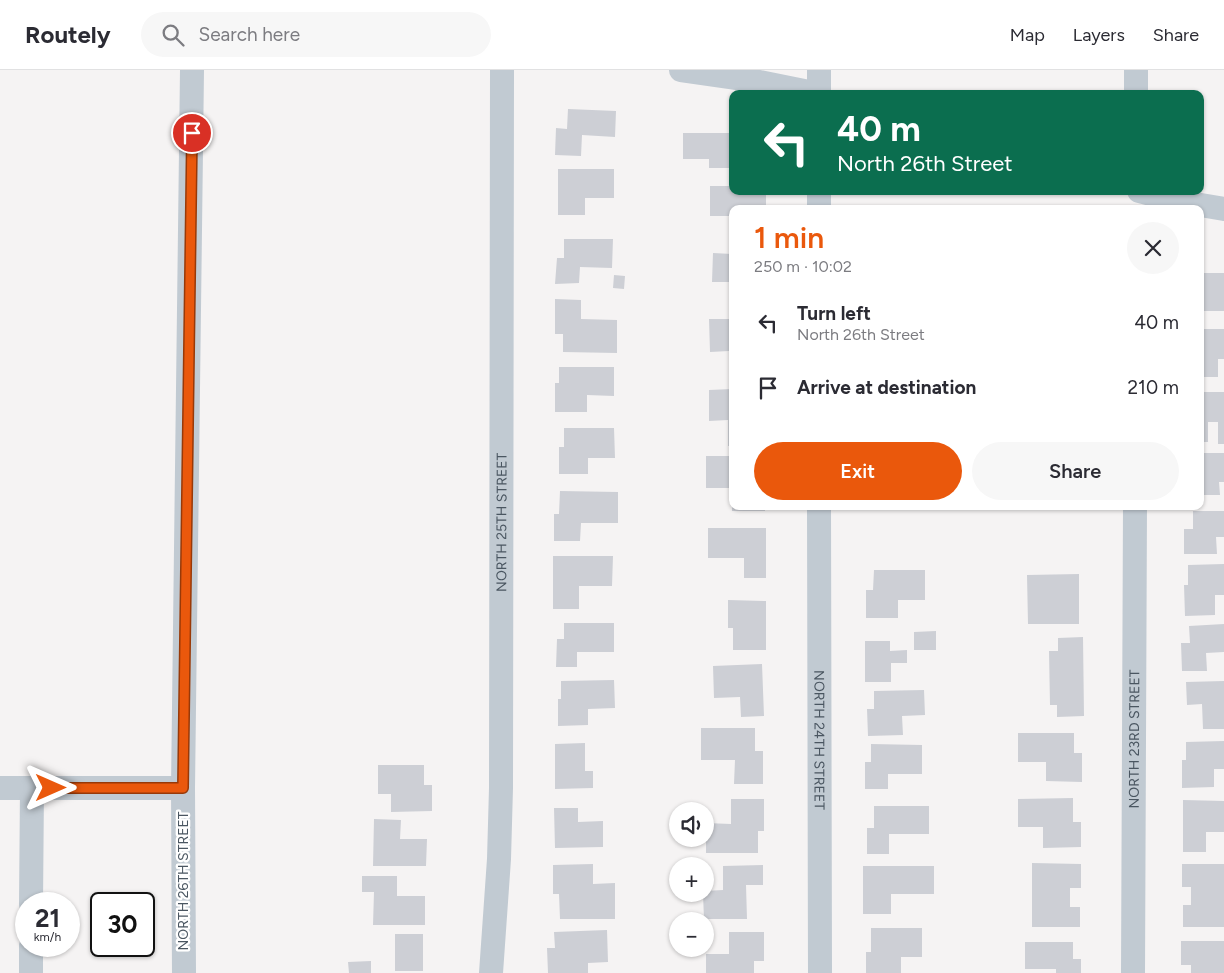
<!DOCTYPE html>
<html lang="en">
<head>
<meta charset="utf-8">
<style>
  body { margin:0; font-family:Figtree,sans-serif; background:#f7f7f7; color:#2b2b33; height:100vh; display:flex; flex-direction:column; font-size:19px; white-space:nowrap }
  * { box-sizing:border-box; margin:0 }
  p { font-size:16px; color:#7c7c81 }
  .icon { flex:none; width:28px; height:28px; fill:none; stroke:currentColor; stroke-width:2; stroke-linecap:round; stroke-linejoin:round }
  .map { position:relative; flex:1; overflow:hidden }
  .drawer { position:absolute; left:729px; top:135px; width:475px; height:305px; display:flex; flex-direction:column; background:#fff; border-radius:10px; box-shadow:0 1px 4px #0004 }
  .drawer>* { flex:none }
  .guide { position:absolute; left:729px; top:20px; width:475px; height:105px; border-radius:10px; box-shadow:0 1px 4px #0004; background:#0b6e4f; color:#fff; overflow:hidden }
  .fabs { position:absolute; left:669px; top:732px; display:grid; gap:10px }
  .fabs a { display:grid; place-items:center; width:45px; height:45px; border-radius:50%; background:#fff; box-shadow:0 1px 4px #0004; font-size:25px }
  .speed { position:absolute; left:15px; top:822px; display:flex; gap:10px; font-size:25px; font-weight:700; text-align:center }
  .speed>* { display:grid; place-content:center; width:65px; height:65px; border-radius:50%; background:#fff; box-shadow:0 1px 4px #0004; line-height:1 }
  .speed small { font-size:12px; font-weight:400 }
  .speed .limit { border:2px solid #111; border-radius:8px; background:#fff; color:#111 }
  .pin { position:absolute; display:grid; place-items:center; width:42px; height:42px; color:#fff; margin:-21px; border:2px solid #fff; border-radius:50%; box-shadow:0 1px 5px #0007 }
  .me { position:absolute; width:55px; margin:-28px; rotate:90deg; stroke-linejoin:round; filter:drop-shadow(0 0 4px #0008) }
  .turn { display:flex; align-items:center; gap:18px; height:105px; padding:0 25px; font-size:22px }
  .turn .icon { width:65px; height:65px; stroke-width:2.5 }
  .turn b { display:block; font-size:35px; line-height:42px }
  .round { display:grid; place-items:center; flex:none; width:52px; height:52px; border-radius:26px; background:#f7f7f7 }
  .head { display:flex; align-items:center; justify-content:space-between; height:85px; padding:0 25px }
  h1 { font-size:30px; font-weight:600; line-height:38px; color:#ea580c }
  .cta { display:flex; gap:10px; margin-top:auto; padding:10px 25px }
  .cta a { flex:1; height:58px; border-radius:30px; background:#ea580c; color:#fff; font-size:20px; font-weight:600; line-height:58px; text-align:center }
  .cta a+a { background:#f7f7f7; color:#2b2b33 }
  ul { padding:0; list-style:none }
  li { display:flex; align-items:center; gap:15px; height:65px; padding:0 25px }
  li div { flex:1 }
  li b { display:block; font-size:19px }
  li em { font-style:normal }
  header { display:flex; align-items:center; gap:30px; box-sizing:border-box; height:70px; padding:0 25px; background:#fff; border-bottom:1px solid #e1e1e2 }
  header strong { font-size:24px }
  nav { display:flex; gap:28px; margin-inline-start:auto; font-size:18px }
  .search { width:350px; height:45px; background:#f7f7f7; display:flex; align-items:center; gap:12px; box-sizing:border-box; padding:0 18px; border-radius:28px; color:#7c7c81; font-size:19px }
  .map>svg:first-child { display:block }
  .building { fill:#cdcfd5 }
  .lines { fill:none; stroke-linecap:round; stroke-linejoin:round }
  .minor { stroke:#c1cad2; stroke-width:24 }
  .route-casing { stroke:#983908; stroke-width:12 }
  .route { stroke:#ea580c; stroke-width:9 }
  .labels { text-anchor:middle; stroke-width:4.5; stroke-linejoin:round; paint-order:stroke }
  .street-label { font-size:14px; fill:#4a5661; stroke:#fff }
</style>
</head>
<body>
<header>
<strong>Routely</strong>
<div class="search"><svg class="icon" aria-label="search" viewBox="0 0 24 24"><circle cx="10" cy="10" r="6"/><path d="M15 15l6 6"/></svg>Search here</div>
<nav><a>Map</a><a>Layers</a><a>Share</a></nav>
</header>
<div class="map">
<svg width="1224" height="903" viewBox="0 0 1224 903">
  <rect width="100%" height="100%" fill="#f5f3f3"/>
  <path class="building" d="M 568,39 L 616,41 L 615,67 L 582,65 L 581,86 L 555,85 L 556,58 L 567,59 Z
    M 683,63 L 732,63 L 732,98 L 709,98 L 709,89 L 683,89 Z
    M 558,99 L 614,99 L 614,128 L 585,128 L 585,145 L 558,145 Z
    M 710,116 L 732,116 L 732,121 L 766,121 L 766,139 L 732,139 L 732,146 L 710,146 Z
    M 564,169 L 613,169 L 612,198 L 580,197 L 579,213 L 555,214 L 557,188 L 564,188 Z
    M 713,183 L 732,184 L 732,212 L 712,212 Z
    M 1200,203 L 1224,203 L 1224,241 L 1200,241 Z
    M 614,205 L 625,206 L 624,219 L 613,218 Z
    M 555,229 L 581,230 L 581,249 L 617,250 L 617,283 L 563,282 L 563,264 L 555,264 Z
    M 709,249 L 732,249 L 732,303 L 730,303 L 729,281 L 710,282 Z
    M 1200,259 L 1224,259 L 1224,289 L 1218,289 L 1218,307 L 1200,307 Z
    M 559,297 L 614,297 L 614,326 L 587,325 L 587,342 L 555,342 L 555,313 L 559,313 Z
    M 732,319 L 732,376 L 728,376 L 728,350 L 709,351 L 709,320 Z
    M 1200,322 L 1224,322 L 1224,374 L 1218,374 L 1218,352 L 1208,352 L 1208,372 L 1200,372 Z
    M 564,358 L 614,358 L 615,388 L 588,388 L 588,404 L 559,404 L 559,377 L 564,377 Z
    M 1200,383 L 1224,383 L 1224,412 L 1219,412 L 1220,425 L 1200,425 Z
    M 706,386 L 732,386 L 732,418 L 706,418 Z
    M 560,421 L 618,422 L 618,453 L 581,453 L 580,471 L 554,471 L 554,444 L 559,444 Z
    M 732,436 L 765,436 L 765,441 L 732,441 Z
    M 1193,441 L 1224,441 L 1224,467 L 1216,467 L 1217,484 L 1184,484 L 1184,459 L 1193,459 Z
    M 708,458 L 766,458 L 766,508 L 744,508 L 744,488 L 708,488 Z
    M 553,486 L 613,486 L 612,516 L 579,516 L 579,539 L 553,539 Z
    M 1224,494 L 1224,525 L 1215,525 L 1215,545 L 1185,546 L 1184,515 L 1188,515 L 1188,495 Z
    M 874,500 L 925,500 L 925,530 L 898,530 L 898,548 L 866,548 L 866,520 L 873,520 Z
    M 1079,504 L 1079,554 L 1028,554 L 1027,505 Z
    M 728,530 L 766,531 L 766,580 L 733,580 L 733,558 L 728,558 Z
    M 564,553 L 614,553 L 614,582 L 577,582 L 577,597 L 556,597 L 557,569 L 564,569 Z
    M 1224,554 L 1224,582 L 1206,583 L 1207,601 L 1182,601 L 1181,573 L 1190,573 L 1189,556 Z
    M 936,561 L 936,580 L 914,580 L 914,562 Z
    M 1083,567 L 1084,646 L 1057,647 L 1057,635 L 1050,635 L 1049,581 L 1058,581 L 1058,568 Z
    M 865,571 L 890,571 L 890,581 L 907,580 L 907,593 L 891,593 L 891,612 L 865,612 Z
    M 762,594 L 764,646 L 741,647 L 740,627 L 714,628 L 713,596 Z
    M 614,610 L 615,638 L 588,639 L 588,655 L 558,656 L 558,629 L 561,629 L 561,611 Z
    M 1224,611 L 1224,659 L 1203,659 L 1202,634 L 1187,635 L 1186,612 Z
    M 924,620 L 925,645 L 902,646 L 903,665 L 868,666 L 867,639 L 874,639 L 874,621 Z
    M 701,658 L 755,658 L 755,681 L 763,681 L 763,714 L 734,714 L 735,690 L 701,690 Z
    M 1018,663 L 1074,663 L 1074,683 L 1082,683 L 1082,712 L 1046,711 L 1046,692 L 1018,692 Z
    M 1224,671 L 1224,699 L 1214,699 L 1214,717 L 1182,718 L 1182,690 L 1186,690 L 1186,672 Z
    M 585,673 L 585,701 L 593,701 L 593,718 L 555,719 L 555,674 Z
    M 871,674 L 922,675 L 922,704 L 888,704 L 888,719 L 865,719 L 865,692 L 871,692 Z
    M 378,695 L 424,695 L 424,715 L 432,715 L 432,741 L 391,742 L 391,724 L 378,724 Z
    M 1073,728 L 1073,752 L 1081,752 L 1081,777 L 1043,778 L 1043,757 L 1018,757 L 1018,729 Z
    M 731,729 L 764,729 L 764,761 L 758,761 L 758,783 L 706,783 L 706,753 L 731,754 Z
    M 1183,730 L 1224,731 L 1224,762 L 1206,762 L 1206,782 L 1183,782 Z
    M 874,736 L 929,736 L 929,764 L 889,764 L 889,784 L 867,784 L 867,758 L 874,758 Z
    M 554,738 L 578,738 L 578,752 L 603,751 L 603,777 L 555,778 Z
    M 374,749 L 401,750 L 400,769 L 427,769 L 426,796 L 373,796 Z
    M 1032,793 L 1081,794 L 1081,818 L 1070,818 L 1070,837 L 1080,837 L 1080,857 L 1032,857 Z
    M 593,794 L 593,814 L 615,813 L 615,849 L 560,849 L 559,824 L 553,824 L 553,795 Z
    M 1182,794 L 1224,794 L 1224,857 L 1183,857 L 1183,835 L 1191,835 L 1191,817 L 1182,817 Z
    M 763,795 L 763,815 L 746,815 L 747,849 L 704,849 L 703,824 L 705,824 L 705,821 L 723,820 L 723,796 Z
    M 863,796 L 934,796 L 934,824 L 891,824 L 891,844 L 863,844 Z
    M 362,806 L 397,806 L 397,826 L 425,826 L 425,855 L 373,855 L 374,822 L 362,822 Z
    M 871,858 L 922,858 L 922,887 L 901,887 L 901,903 L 866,903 L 866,882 L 871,882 Z
    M 607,860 L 608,892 L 588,893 L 588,903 L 548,903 L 547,878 L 555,878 L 554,862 Z
    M 729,862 L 764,862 L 764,891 L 754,891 L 754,903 L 706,903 L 706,884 L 729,884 Z
    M 395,864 L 423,864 L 423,901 L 395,901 Z
    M 1181,871 L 1224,871 L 1224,903 L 1191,903 L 1191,895 L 1181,895 Z
    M 1025,872 L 1073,872 L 1073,889 L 1081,889 L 1081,903 L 1056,903 L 1056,899 L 1025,899 Z
    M 371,891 L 371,903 L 349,903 L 348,892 Z"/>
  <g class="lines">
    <g class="minor">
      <path d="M 681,0 L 744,9 L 819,24"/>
      <path d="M 819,24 L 819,0"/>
      <path d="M 1136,24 L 1136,0"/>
      <path d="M 1139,121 L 1177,131 L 1224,139"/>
      <path d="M 819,139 L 819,121"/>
      <path id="s1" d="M 819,436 L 820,903"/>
      <path d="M 0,718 L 183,718"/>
      <path d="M 31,834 L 32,718"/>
      <path d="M 31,903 L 31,876"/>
      <path d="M 184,903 L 183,718 L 192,0"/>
      <path id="s2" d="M 491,903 L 499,789 L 501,718 L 502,0"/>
      <path id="s3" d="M 1133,903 L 1135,436"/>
    </g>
  </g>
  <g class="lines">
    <g class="route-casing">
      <path id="route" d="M 51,718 L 183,718 L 192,63"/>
    </g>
    <use href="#route" class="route"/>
  </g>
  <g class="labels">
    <g class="street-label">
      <text dy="5" stroke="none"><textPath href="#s2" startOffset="451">NORTH 25TH STREET</textPath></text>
      <text dy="5" stroke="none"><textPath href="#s1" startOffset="234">NORTH 24TH STREET</textPath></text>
      <text dy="5" stroke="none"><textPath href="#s3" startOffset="234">NORTH 23RD STREET</textPath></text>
      <text transform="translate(183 811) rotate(-90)" y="5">NORTH 26TH STREET</text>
    </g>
  </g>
</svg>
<div class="fabs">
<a><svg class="icon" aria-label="sound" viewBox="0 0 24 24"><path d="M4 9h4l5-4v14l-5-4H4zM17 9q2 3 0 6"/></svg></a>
<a>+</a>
<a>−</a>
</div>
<div class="speed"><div>21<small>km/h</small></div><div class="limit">30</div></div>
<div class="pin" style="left:192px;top:63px;background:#d93025"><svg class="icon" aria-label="arrive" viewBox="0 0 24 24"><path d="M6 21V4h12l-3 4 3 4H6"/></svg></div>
<svg class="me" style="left:51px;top:718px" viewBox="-20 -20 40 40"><path d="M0-17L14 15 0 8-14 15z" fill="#ea580c" stroke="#fff" stroke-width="4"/></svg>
<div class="guide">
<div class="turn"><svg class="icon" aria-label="left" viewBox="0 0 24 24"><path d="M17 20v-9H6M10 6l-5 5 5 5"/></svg><div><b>40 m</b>North 26th Street</div></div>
</div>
<section class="drawer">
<div class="head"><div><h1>1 min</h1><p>250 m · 10:02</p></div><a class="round"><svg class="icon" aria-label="close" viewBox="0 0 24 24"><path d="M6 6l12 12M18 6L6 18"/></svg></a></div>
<ul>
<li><svg class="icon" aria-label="left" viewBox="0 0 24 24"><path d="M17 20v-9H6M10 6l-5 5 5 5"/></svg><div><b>Turn left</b><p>North 26th Street</p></div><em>40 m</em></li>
<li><svg class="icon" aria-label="arrive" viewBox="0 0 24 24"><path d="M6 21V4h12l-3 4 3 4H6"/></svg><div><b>Arrive at destination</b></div><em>210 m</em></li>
</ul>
<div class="cta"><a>Exit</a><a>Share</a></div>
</section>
</div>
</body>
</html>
